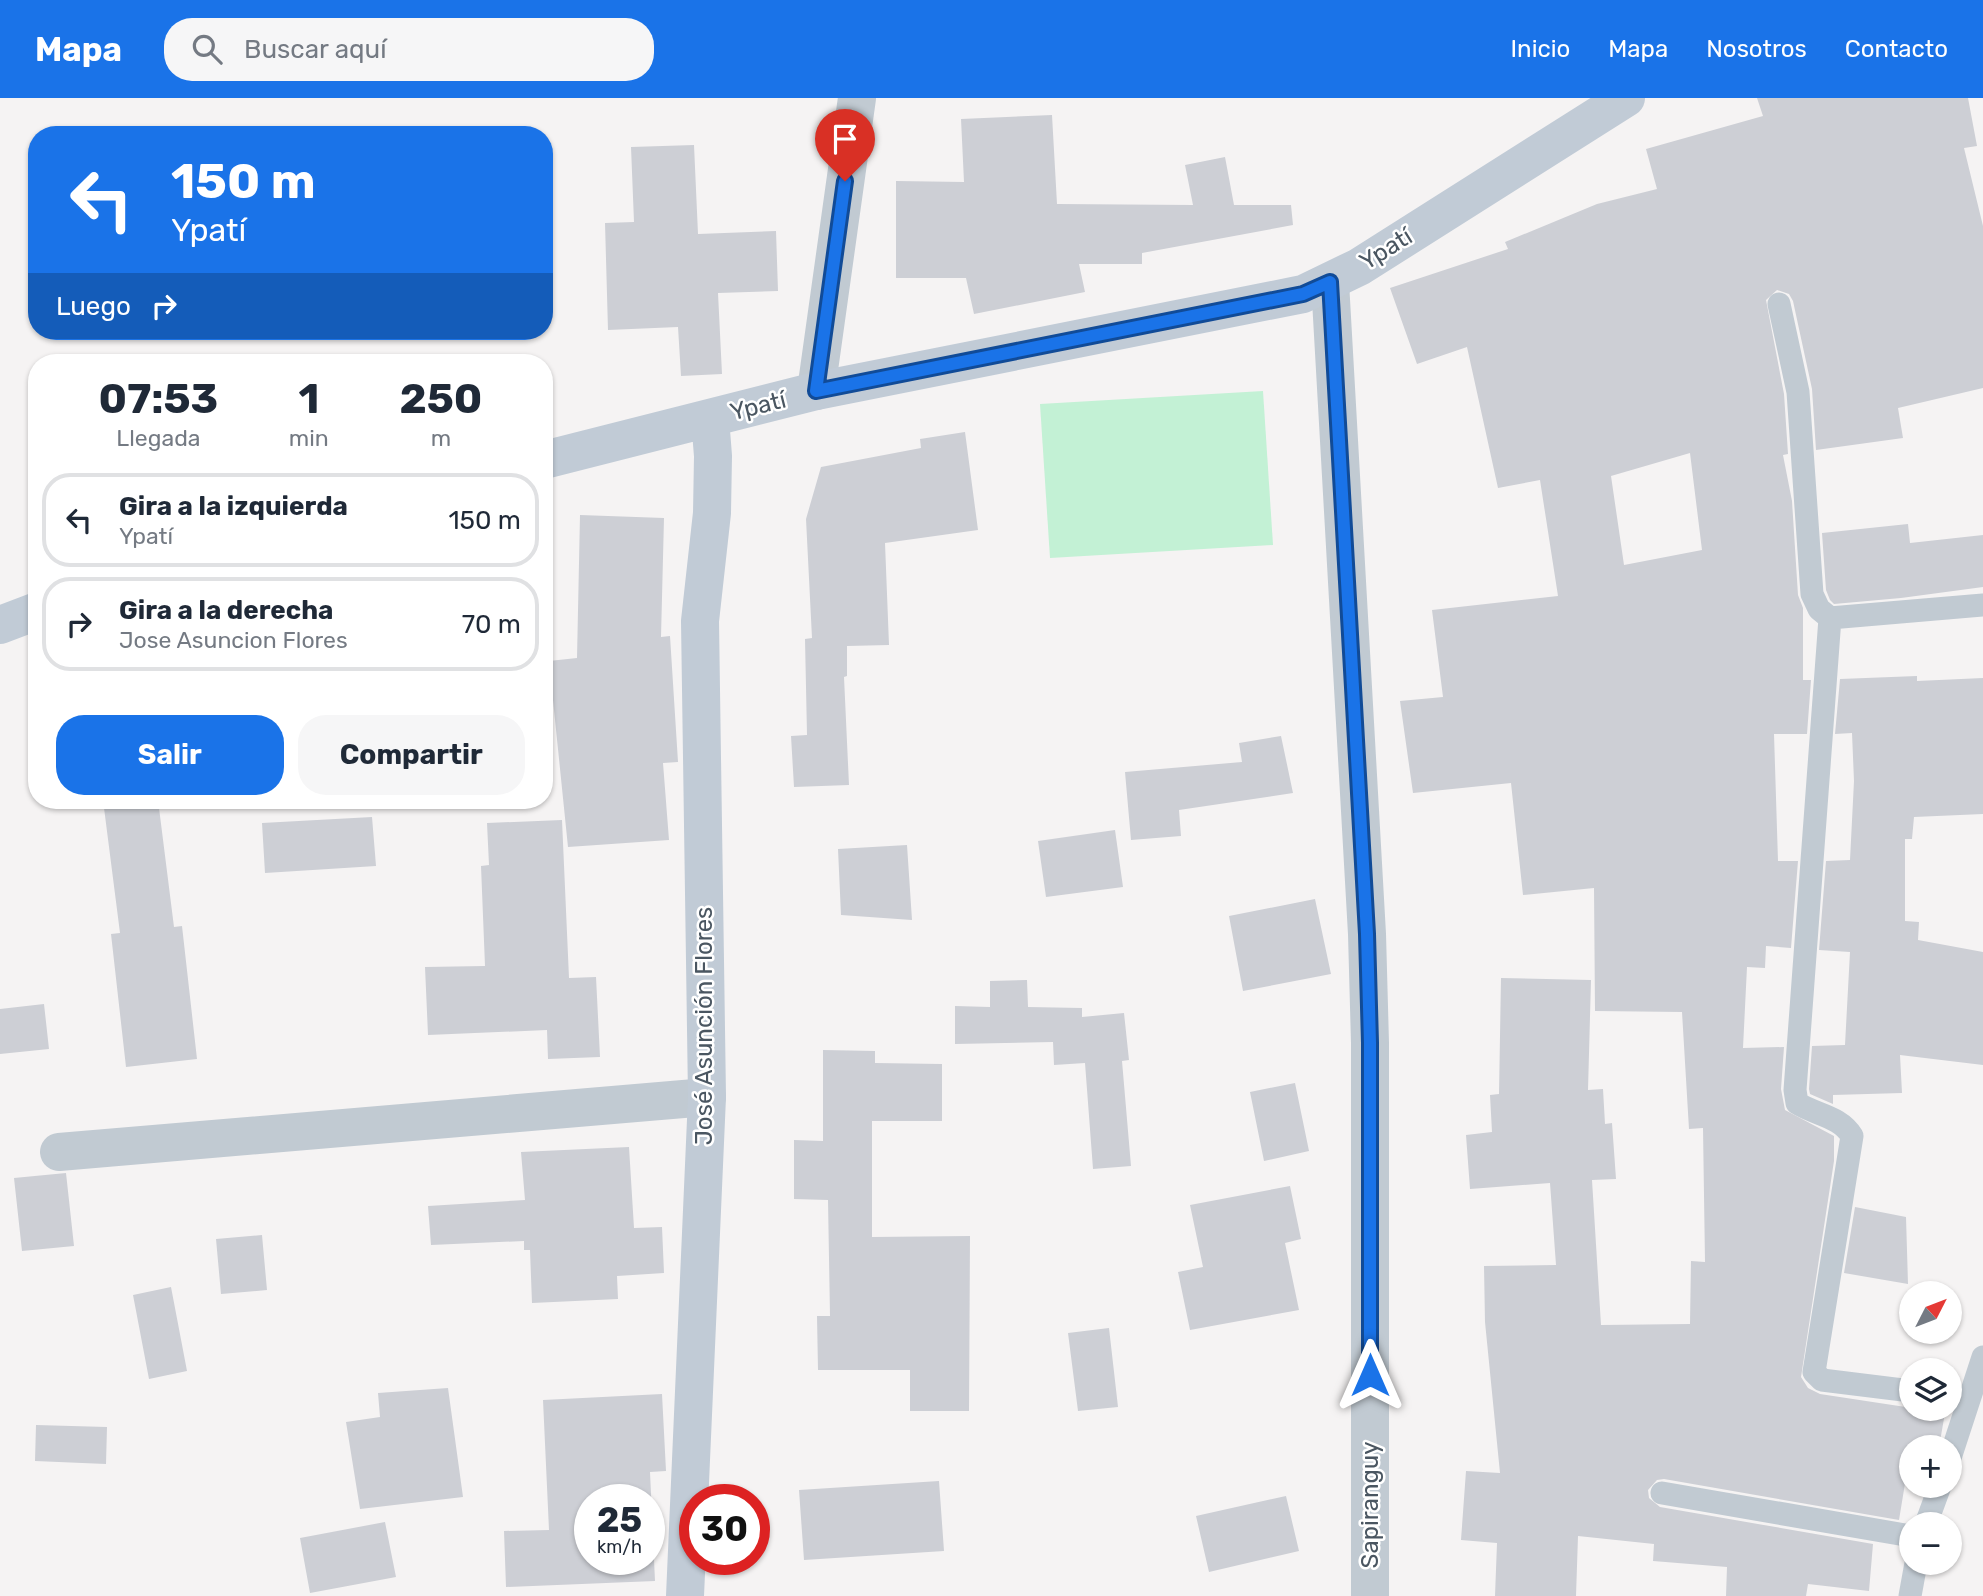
<!DOCTYPE html>
<html lang="es">
<head>
<meta charset="utf-8">
<style>
  body { margin:0; font-family:Rubik,sans-serif; background:#f6f6f7; color:#1f2937; height:100vh; display:flex; flex-direction:column; font-size:26px; white-space:nowrap }
  * { box-sizing:border-box; margin:0 }
  p { font-size:23px; color:#747a83 }
  .icon { flex:none; width:38px; height:38px; fill:none; stroke:currentColor; stroke-width:2; stroke-linecap:round; stroke-linejoin:round }
  .map { position:relative; flex:1; overflow:hidden }
  .sheet { position:absolute; left:28px; top:256px; width:525px; height:455px; display:flex; flex-direction:column; background:#fff; border-radius:28px; box-shadow:0 2px 5px #0004 }
  .sheet>* { flex:none }
  .hud { position:absolute; left:28px; top:28px; width:525px; height:214px; border-radius:28px; box-shadow:0 2px 5px #0004; background:#1a73e8; color:#fff; overflow:hidden }
  .needle { width:46px; rotate:48deg }
  .buttons { position:absolute; left:1899px; top:1183px; display:grid; gap:14px }
  .buttons a { display:grid; place-items:center; width:63px; height:63px; border-radius:50%; background:#fff; box-shadow:0 2px 5px #0004; font-size:35px }
  .speed { position:absolute; left:574px; top:1386px; display:flex; gap:14px; font-size:35px; font-weight:700; text-align:center }
  .speed>* { display:grid; place-content:center; width:91px; height:91px; border-radius:50%; background:#fff; box-shadow:0 2px 5px #0004; line-height:1 }
  .speed small { font-size:18px; font-weight:400 }
  .speed .limit { border:10px solid #d22; background:#fff; color:#111 }
  .pin { position:absolute; display:grid; place-items:center; width:60px; height:60px; color:#fff; margin:-72px -30px; border-radius:50% 50% 50% 0; rotate:-45deg; box-shadow:0 0 7px #0007 }
  .pin .icon { rotate:45deg }
  .me { position:absolute; width:77px; margin:-38px; rotate:0deg; stroke-linejoin:round; filter:drop-shadow(0 0 5px #0008) }
  .turn { display:flex; align-items:center; gap:24px; height:147px; padding:0 28px; font-size:32px }
  .turn .icon { width:91px; height:91px; stroke-width:2.5 }
  .turn b { display:block; font-size:49px; line-height:60px }
  .then { display:flex; align-items:center; height:66px; padding:0 28px; background:#0003; gap:14px; font-size:26px }
  .eta { display:flex; justify-content:space-evenly; align-items:center; height:119px; text-align:center }
  .eta b { font-size:42px; font-weight:700; line-height:49px }
  .button { display:flex; gap:14px; margin-top:auto; padding:14px 28px }
  .button a { flex:1; height:80px; border-radius:28px; background:#1a73e8; color:#fff; font-size:28px; font-weight:700; line-height:80px; text-align:center }
  .button a+a { background:#f6f6f7; color:#1f2937 }
  ul { padding:0; list-style:none }
  li { display:flex; align-items:center; gap:21px; height:94px; margin:0 14px 10px; padding:0 14px; border:4px solid #e0e1e3; border-radius:28px }
  li div { flex:1 }
  li b { display:block; font-size:26px }
  li em { font-style:normal }
  header { display:flex; align-items:center; gap:42px; box-sizing:border-box; height:98px; padding:0 35px; background:#1a73e8; color:#fff }
  header strong { font-size:33px }
  nav { display:flex; gap:38px; margin-inline-start:auto; font-size:24px }
  .search { width:490px; height:63px; background:#f6f6f7; display:flex; align-items:center; gap:18px; box-sizing:border-box; padding:0 24px; border-radius:28px; color:#747a83; font-size:26px }
  .map>svg:first-child { display:block }
  .green { fill:#c3f1d5 }
  .building { fill:#cdcfd5; fill-rule:evenodd }
  .lines { fill:none; stroke-linecap:round; stroke-linejoin:round }
  .lane { stroke:#c1cad2; stroke-width:23 }
  .street { stroke:#c1cad2; stroke-width:38 }
  .secondary { stroke:#c1cbd6; stroke-width:38 }
  .route-casing { stroke:#114b97; stroke-width:18 }
  .route { stroke:#1a73e8; stroke-width:12 }
  .labels { text-anchor:middle; stroke-width:5; stroke-linejoin:round; paint-order:stroke }
  .street-label { font-size:24px; fill:#4a5661; stroke:#fff }
</style>
</head>
<body>
<header>
<strong>Mapa</strong>
<div class="search"><svg class="icon" aria-label="search" viewBox="0 0 24 24"><circle cx="10" cy="10" r="6"/><path d="M15 15l6 6"/></svg>Buscar aquí</div>
<nav><a>Inicio</a><a>Mapa</a><a>Nosotros</a><a>Contacto</a></nav>
</header>
<div class="map">
<svg width="1983" height="1498" viewBox="0 0 1983 1498">
  <rect width="100%" height="100%" fill="#f5f3f3"/>
  <path class="green" d="M 1263,293 L 1273,447 L 1050,460 L 1040,306 Z"/>
  <path class="building" d="M 1757,0 L 1968,0 L 1977,48 L 1964,50 L 1983,128 L 1983,290 L 1898,310 L 1903,340 L 1816,352 L 1812,291 L 1793,203 L 1789,196 L 1777,192 L 1766,202 L 1784,296 L 1788,356 L 1783,357 L 1792,403 L 1798,497 L 1803,510 L 1803,582 L 1811,582 L 1807,636 L 1774,636 L 1778,763 L 1798,763 L 1791,850 L 1766,848 L 1765,870 L 1747,869 L 1743,950 L 1784,949 L 1781,991 L 1785,1012 L 1834,1038 L 1834,1063 L 1801,1279 L 1808,1290 L 1820,1296 L 1945,1315 L 1939,1349 L 1911,1349 L 1899,1422 L 1664,1381 L 1657,1382 L 1648,1392 L 1649,1400 L 1660,1409 L 1873,1446 L 1869,1493 L 1808,1486 L 1806,1498 L 1726,1498 L 1727,1469 L 1653,1463 L 1654,1446 L 1578,1438 L 1576,1498 L 1495,1498 L 1497,1445 L 1461,1442 L 1466,1373 L 1500,1375 L 1485,1224 L 1484,1168 L 1556,1167 L 1550,1085 L 1470,1091 L 1466,1037 L 1492,1034 L 1490,997 L 1499,996 L 1501,880 L 1591,882 L 1588,992 L 1603,991 L 1605,1026 L 1612,1025 L 1616,1081 L 1592,1082 L 1601,1227 L 1690,1226 L 1691,1163 L 1705,1164 L 1703,1030 L 1689,1031 L 1682,914 L 1595,913 L 1594,790 L 1523,797 L 1511,685 L 1413,695 L 1400,603 L 1443,599 L 1432,512 L 1558,498 L 1540,382 L 1498,390 L 1467,249 L 1417,266 L 1390,190 L 1508,151 L 1505,144 L 1597,106 L 1657,91 L 1646,51 L 1763,18 ZM 1690,355 L 1702,452 L 1624,467 L 1611,378 Z
    M 1052,17 L 1057,106 L 1193,107 L 1185,67 L 1225,59 L 1234,107 L 1291,107 L 1293,127 L 1142,155 L 1142,166 L 1079,166 L 1085,194 L 974,216 L 966,180 L 896,180 L 896,83 L 964,84 L 961,21 Z
    M 694,47 L 698,136 L 776,133 L 778,193 L 718,195 L 722,276 L 681,278 L 678,229 L 608,232 L 605,125 L 634,124 L 631,49 Z
    M 965,334 L 978,432 L 885,445 L 889,547 L 847,548 L 847,578 L 844,579 L 849,687 L 794,689 L 791,638 L 807,637 L 805,541 L 812,540 L 806,421 L 821,369 L 921,350 L 920,341 Z
    M 580,417 L 664,420 L 661,539 L 670,538 L 678,664 L 663,665 L 669,742 L 568,749 L 549,563 L 577,560 Z
    M 1908,426 L 1910,445 L 1983,437 L 1983,489 L 1901,500 L 1834,506 L 1830,502 L 1826,492 L 1822,435 Z
    M 1917,578 L 1917,583 L 1983,580 L 1983,716 L 1914,719 L 1912,741 L 1905,741 L 1905,823 L 1919,824 L 1918,842 L 1983,854 L 1983,967 L 1900,957 L 1902,995 L 1833,997 L 1833,1006 L 1810,996 L 1809,991 L 1812,948 L 1845,947 L 1850,854 L 1819,852 L 1826,763 L 1850,762 L 1854,683 L 1852,635 L 1835,636 L 1840,581 Z
    M 1281,638 L 1293,695 L 1179,712 L 1181,738 L 1131,742 L 1125,674 L 1242,664 L 1239,645 Z
    M 103,702 L 158,702 L 174,829 L 182,828 L 197,961 L 126,969 L 111,836 L 120,835 Z
    M 372,719 L 376,768 L 265,775 L 262,725 Z
    M 562,722 L 569,880 L 596,879 L 600,959 L 548,961 L 547,932 L 428,937 L 425,869 L 485,868 L 481,768 L 489,767 L 487,725 Z
    M 1115,732 L 1123,789 L 1046,799 L 1038,743 Z
    M 907,747 L 912,822 L 841,817 L 838,751 Z
    M 1315,801 L 1331,876 L 1243,893 L 1229,818 Z
    M 1027,882 L 1028,909 L 1082,910 L 1082,919 L 1124,915 L 1129,962 L 1122,963 L 1131,1068 L 1093,1071 L 1085,965 L 1054,967 L 1053,944 L 955,946 L 955,908 L 990,909 L 990,883 Z
    M 44,906 L 49,951 L 0,956 L 0,911 Z
    M 823,952 L 875,953 L 875,965 L 942,966 L 942,1023 L 872,1023 L 872,1139 L 970,1138 L 969,1313 L 910,1313 L 910,1272 L 818,1272 L 817,1218 L 830,1218 L 828,1102 L 794,1101 L 794,1042 L 823,1043 Z
    M 1295,985 L 1309,1053 L 1264,1063 L 1250,994 Z
    M 629,1049 L 634,1130 L 662,1129 L 664,1175 L 617,1178 L 618,1201 L 532,1205 L 530,1152 L 524,1152 L 524,1143 L 431,1147 L 428,1108 L 525,1102 L 521,1054 Z
    M 66,1075 L 74,1148 L 22,1153 L 14,1080 Z
    M 1290,1088 L 1301,1141 L 1285,1145 L 1299,1212 L 1190,1232 L 1178,1174 L 1203,1169 L 1190,1107 Z
    M 1855,1109 L 1906,1119 L 1908,1186 L 1844,1175 Z
    M 262,1137 L 267,1192 L 221,1196 L 216,1141 Z
    M 171,1189 L 187,1273 L 149,1281 L 133,1197 Z
    M 1109,1230 L 1118,1309 L 1078,1313 L 1068,1235 Z
    M 448,1290 L 463,1399 L 360,1411 L 346,1324 L 380,1319 L 378,1295 Z
    M 662,1296 L 666,1373 L 650,1374 L 655,1483 L 506,1489 L 504,1433 L 549,1432 L 543,1302 ZM 590,1402 L 649,1402 L 649,1461 L 590,1461 Z
    M 36,1327 L 107,1329 L 106,1366 L 35,1363 Z
    M 939,1383 L 944,1453 L 804,1462 L 799,1392 Z
    M 1286,1398 L 1299,1453 L 1209,1474 L 1196,1418 Z
    M 385,1424 L 396,1479 L 310,1495 L 300,1440 Z"/>
  <g class="lines">
    <path class="lane" d="M 1779,206 L 1798,294 L 1812,496 L 1819,511 L 1830,520 L 1795,992 L 1797,1005 C 1816,1017 1840,1018 1852,1038 L 1814,1274 L 1822,1282 L 1911,1293
      M 1830,520 L 1983,507
      M 1950,1360 L 1983,1259
      M 1662,1395 L 1911,1438
      M 1926,1426 L 1940,1388
      M 1910,1498 L 1916,1465"/>
    <path class="street" d="M 1330,184 L 1367,836 L 1370,945 L 1370,1498
      M 816,293 L 857,0
      M 59,1054 L 707,999"/>
    <path class="secondary" d="M 544,362 L 816,293 L 1303,196 L 1359,169 L 1626,0
      M 0,527 L 37,513
      M 685,1498 L 707,999 L 700,523 L 712,415 L 713,358 L 710,320"/>
  </g>
  <g class="lines">
    <g class="route-casing">
      <path id="route" d="M 845,83 L 816,293 L 1303,196 L 1330,184 L 1367,836 L 1370,945 L 1370,1277"/>
    </g>
    <use href="#route" class="route"/>
  </g>
  <g class="labels">
    <g class="street-label">
      <text transform="translate(1386 151) rotate(-32)" y="8">Ypatí</text>
      <text transform="translate(758 308) rotate(-14)" y="8">Ypatí</text>
      <text transform="translate(704 928) rotate(-90)" y="8">José Asunción Flores</text>
      <text transform="translate(1370 1407) rotate(-90)" y="8">Sapiranguy</text>
    </g>
  </g>
</svg>
<div class="buttons">
<a><svg class="needle" viewBox="-14 -14 28 28"><path d="M0-13l5 13h-10z" fill="#e53935"/><path d="M0 13l5-13h-10z" fill="#747a83"/></svg></a>
<a><svg class="icon" aria-label="layers" viewBox="0 0 24 24"><path d="M12 4l9 5-9 5-9-5zM3 14l9 5 9-5"/></svg></a>
<a>+</a>
<a>−</a>
</div>
<div class="speed"><div>25<small>km/h</small></div><div class="limit">30</div></div>
<div class="pin" style="left:845px;top:83px;background:#d93025"><svg class="icon" aria-label="arrive" viewBox="0 0 24 24"><path d="M6 21V4h12l-3 4 3 4H6"/></svg></div>
<svg class="me" style="left:1370px;top:1277px" viewBox="-20 -20 40 40"><path d="M0-17L14 15 0 8-14 15z" fill="#1a73e8" stroke="#fff" stroke-width="4"/></svg>
<div class="hud">
<div class="turn"><svg class="icon" aria-label="left" viewBox="0 0 24 24"><path d="M17 20v-9H6M10 6l-5 5 5 5"/></svg><div><b>150 m</b>Ypatí</div></div>
<div class="then">Luego<svg class="icon" aria-label="right" viewBox="0 0 24 24"><path d="M7 20v-9h11M14 6l5 5-5 5"/></svg></div>
</div>
<section class="sheet">
<div class="eta">
<div><b>07:53</b><p>Llegada</p></div>
<div><b>1</b><p>min</p></div>
<div><b>250</b><p>m</p></div>
</div>
<ul>
<li><svg class="icon" aria-label="left" viewBox="0 0 24 24"><path d="M17 20v-9H6M10 6l-5 5 5 5"/></svg><div><b>Gira a la izquierda</b><p>Ypatí</p></div><em>150 m</em></li>
<li><svg class="icon" aria-label="right" viewBox="0 0 24 24"><path d="M7 20v-9h11M14 6l5 5-5 5"/></svg><div><b>Gira a la derecha</b><p>Jose Asuncion Flores</p></div><em>70 m</em></li>
</ul>
<div class="button"><a>Salir</a><a>Compartir</a></div>
</section>
</div>
</body>
</html>
